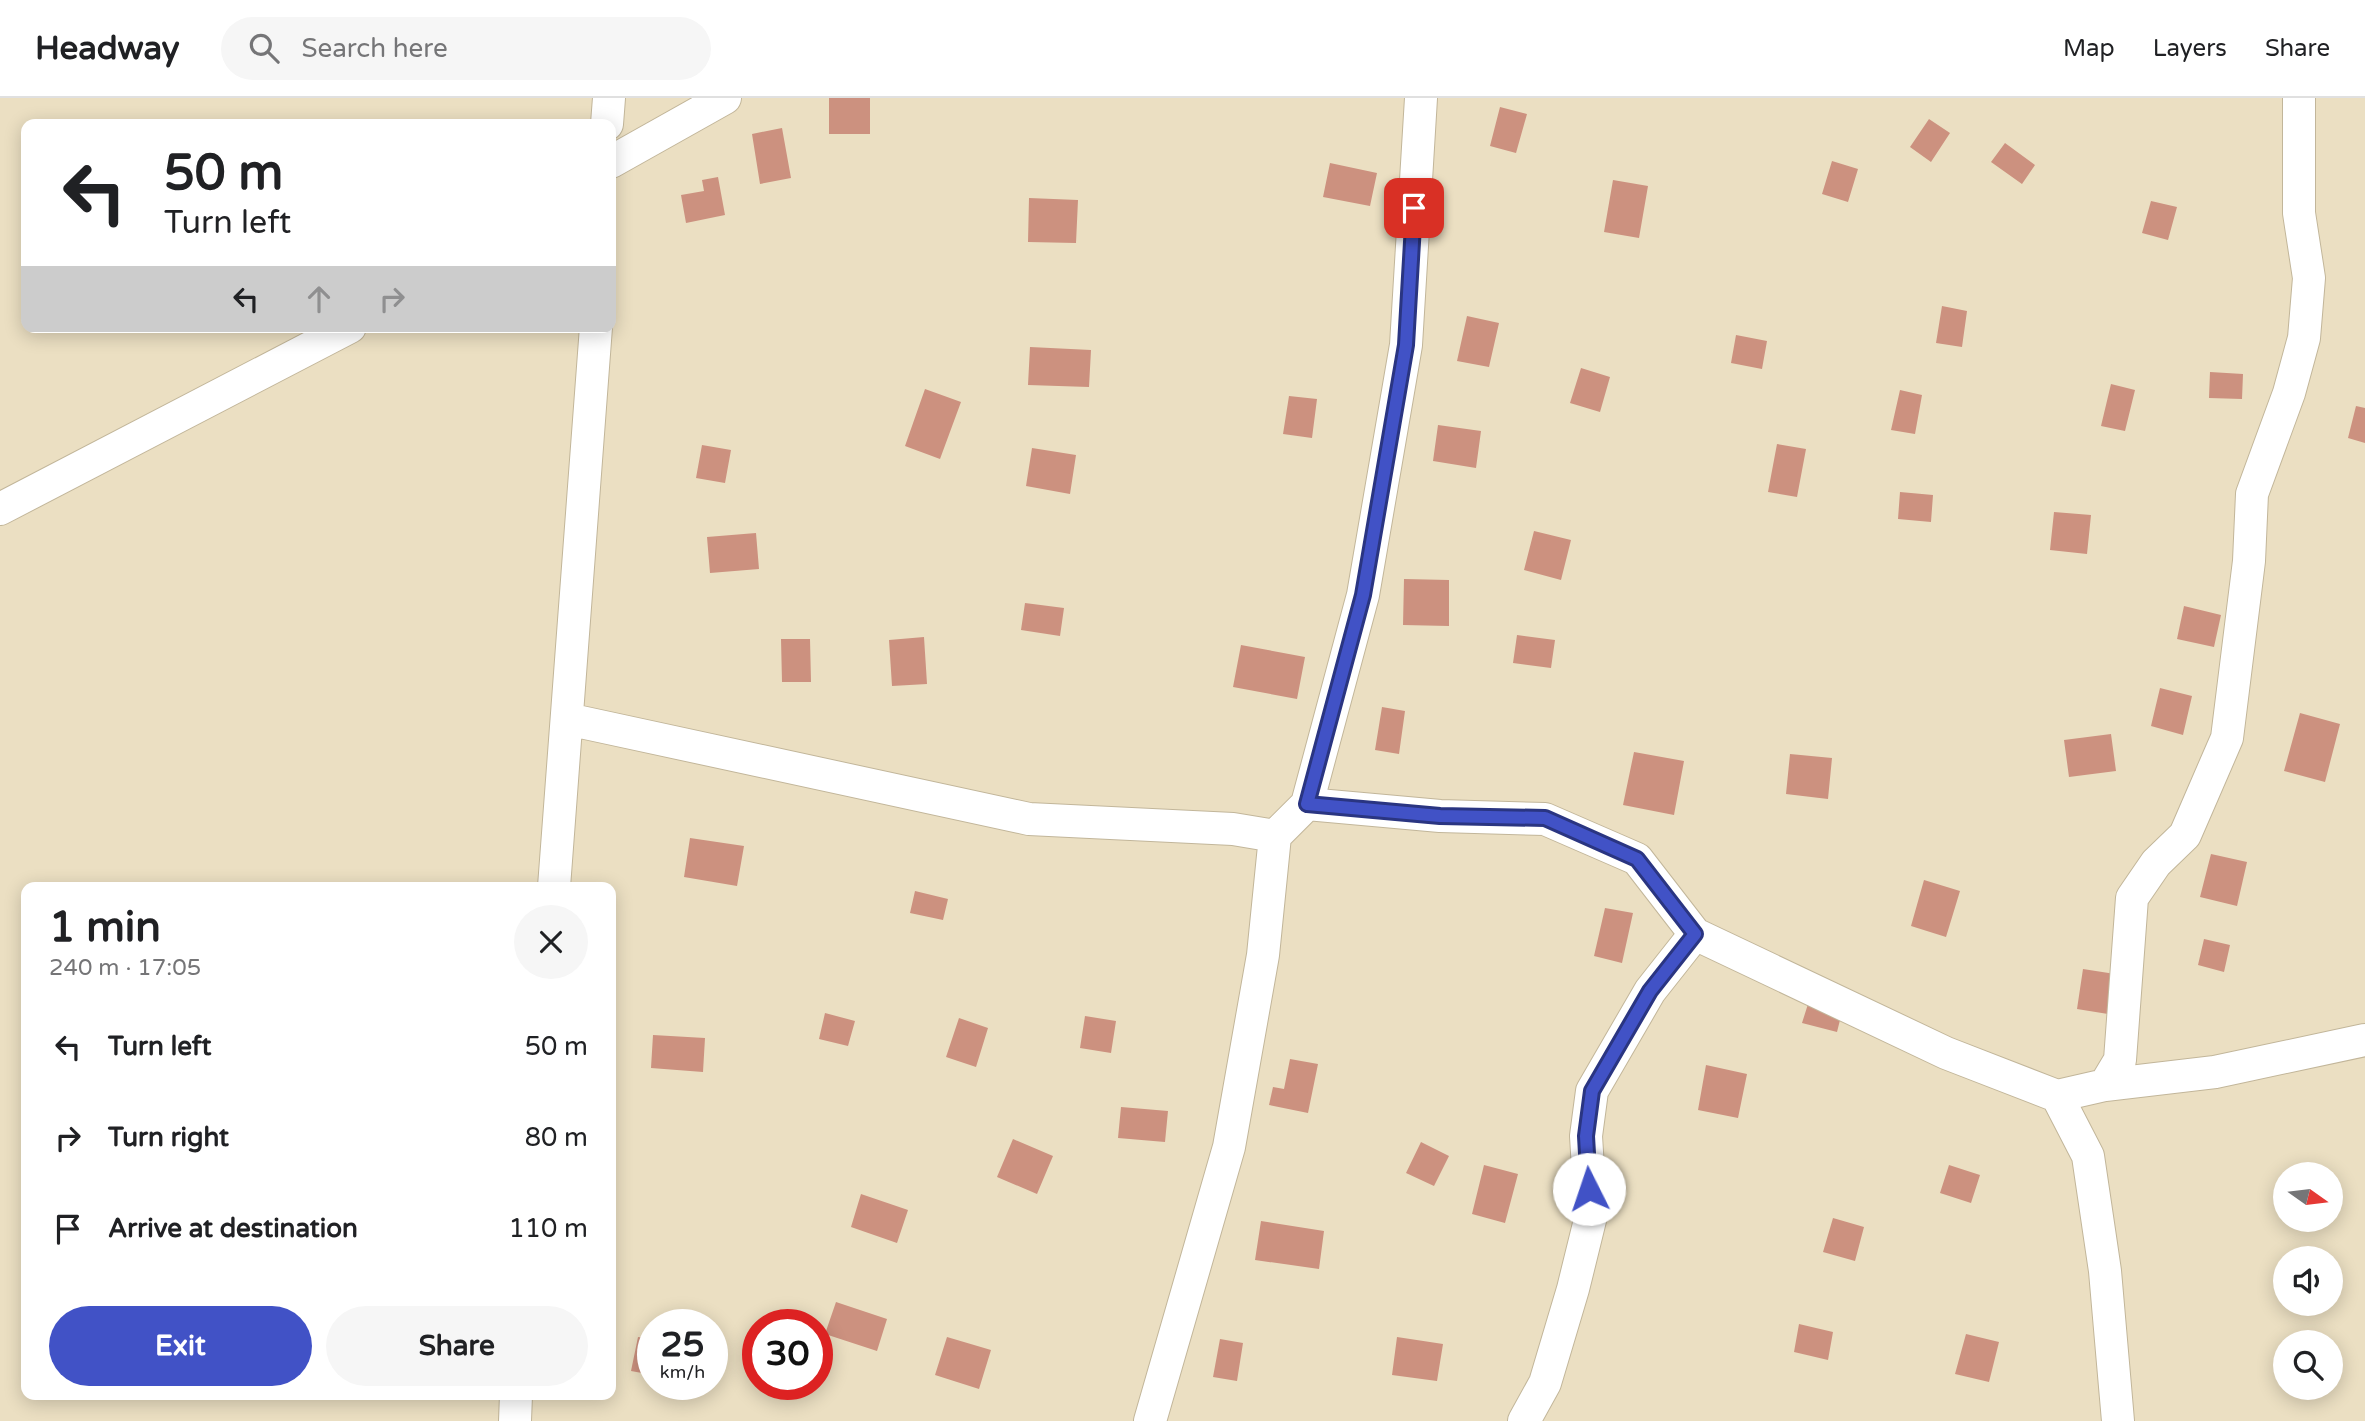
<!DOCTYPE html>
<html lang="en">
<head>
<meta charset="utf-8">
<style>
  body { margin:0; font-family:"Varela Round",sans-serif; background:#f6f6f6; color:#202124; height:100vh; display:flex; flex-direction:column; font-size:26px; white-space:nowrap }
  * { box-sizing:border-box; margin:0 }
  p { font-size:23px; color:#757577 }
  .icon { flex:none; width:38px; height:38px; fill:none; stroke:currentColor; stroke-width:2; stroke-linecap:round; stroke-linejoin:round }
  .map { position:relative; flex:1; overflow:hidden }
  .drawer { position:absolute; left:21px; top:784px; width:595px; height:518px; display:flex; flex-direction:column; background:#fff; border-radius:14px; box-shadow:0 4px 18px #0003 }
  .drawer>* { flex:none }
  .guide { position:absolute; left:21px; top:21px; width:595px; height:214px; border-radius:14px; box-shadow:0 4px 18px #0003; background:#fff; color:#202124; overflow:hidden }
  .needle { width:46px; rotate:104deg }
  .fabs { position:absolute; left:2273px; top:1064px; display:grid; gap:14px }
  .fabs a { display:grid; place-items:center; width:70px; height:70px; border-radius:50%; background:#fff; box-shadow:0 4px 18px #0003; font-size:35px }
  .speed { position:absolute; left:637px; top:1211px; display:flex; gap:14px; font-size:35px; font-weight:700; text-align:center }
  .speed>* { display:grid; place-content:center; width:91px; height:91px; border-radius:50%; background:#fff; box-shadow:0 4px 18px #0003; line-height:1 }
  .speed small { font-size:18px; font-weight:400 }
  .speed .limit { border:10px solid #d22; background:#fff; color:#111 }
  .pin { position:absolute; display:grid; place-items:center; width:60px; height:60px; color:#fff; margin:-30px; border-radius:14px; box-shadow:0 4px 10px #0006 }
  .me { position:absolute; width:77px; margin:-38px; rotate:356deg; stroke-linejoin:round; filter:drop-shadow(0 0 5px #0008) }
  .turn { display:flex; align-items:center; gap:24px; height:147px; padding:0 28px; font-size:32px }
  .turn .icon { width:91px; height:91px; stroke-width:2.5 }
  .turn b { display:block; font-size:49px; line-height:60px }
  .lanes { display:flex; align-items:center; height:66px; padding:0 28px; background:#0003; justify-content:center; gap:35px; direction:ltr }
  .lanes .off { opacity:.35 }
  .round { display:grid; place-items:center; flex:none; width:74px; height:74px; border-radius:37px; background:#f6f6f6 }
  .head { display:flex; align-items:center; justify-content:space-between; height:119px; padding:0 28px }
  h1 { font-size:42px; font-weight:700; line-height:52px }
  .primary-button { display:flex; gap:14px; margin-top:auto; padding:14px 28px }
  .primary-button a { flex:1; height:80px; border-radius:42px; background:#4152c6; color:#fff; font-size:28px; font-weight:700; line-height:80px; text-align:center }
  .primary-button a+a { background:#f6f6f6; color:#202124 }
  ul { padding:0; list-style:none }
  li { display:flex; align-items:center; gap:21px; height:91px; padding:0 28px }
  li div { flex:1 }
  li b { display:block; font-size:26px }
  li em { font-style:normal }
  header { display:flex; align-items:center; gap:42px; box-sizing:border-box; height:98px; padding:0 35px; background:#fff; border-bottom:2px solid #e0e0e0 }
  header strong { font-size:33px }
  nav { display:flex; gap:38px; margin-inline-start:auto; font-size:24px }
  .search { width:490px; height:63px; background:#f6f6f6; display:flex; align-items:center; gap:18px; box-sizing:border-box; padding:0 24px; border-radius:38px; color:#757577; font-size:26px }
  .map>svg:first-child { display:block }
  .building { fill:#cc917f }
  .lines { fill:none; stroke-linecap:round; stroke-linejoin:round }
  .minor-casing { stroke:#c2b69a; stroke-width:34 }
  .minor { stroke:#fff; stroke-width:32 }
  .route-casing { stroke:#2a3581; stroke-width:18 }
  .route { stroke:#4152c6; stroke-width:12 }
</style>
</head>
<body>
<header>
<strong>Headway</strong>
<div class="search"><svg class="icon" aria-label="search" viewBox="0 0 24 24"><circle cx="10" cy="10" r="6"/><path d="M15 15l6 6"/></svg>Search here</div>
<nav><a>Map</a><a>Layers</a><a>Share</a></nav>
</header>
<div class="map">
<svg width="2365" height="1323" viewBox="0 0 2365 1323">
  <rect width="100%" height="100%" fill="#ebdfc2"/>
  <path class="building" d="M 829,0 L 870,0 L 870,36 L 829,36 Z
    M 1500,9 L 1527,16 L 1516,55 L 1490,48 Z
    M 1929,21 L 1950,35 L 1931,64 L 1910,49 Z
    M 782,30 L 791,80 L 760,86 L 752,36 Z
    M 2005,45 L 2035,67 L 2022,86 L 1991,64 Z
    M 1832,63 L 1858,71 L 1848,104 L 1822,96 Z
    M 1330,65 L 1377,75 L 1370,108 L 1323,99 Z
    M 718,79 L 725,117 L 686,125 L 681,97 L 704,93 L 702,82 Z
    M 1613,82 L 1648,88 L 1639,140 L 1604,134 Z
    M 1029,100 L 1078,102 L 1076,145 L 1028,144 Z
    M 2151,103 L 2177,109 L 2168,142 L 2142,135 Z
    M 1942,208 L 1967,213 L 1962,249 L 1936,245 Z
    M 1467,218 L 1499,225 L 1489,269 L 1457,263 Z
    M 1736,237 L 1767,243 L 1762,271 L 1731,265 Z
    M 1030,249 L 1091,252 L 1089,289 L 1028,287 Z
    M 1581,270 L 1610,279 L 1600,314 L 1570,305 Z
    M 2210,274 L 2243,276 L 2242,301 L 2209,300 Z
    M 2111,286 L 2135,292 L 2125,333 L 2101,328 Z
    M 925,291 L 961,304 L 940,361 L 905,348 Z
    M 1900,292 L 1922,297 L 1915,336 L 1891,332 Z
    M 1289,298 L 1317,301 L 1312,340 L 1283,336 Z
    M 2356,308 L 2365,310 L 2365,345 L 2348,340 Z
    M 1438,327 L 1481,333 L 1476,370 L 1433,363 Z
    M 1777,346 L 1806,351 L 1797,399 L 1768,394 Z
    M 702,347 L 731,352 L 725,385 L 696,380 Z
    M 1032,350 L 1076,357 L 1070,396 L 1026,388 Z
    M 1900,394 L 1933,397 L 1931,424 L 1898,421 Z
    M 2054,414 L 2091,417 L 2087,456 L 2050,452 Z
    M 1534,433 L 1571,442 L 1561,482 L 1524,472 Z
    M 756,435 L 759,471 L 710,475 L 707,439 Z
    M 1404,481 L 1449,482 L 1449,528 L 1403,527 Z
    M 1025,505 L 1064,510 L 1060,538 L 1021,532 Z
    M 2184,508 L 2221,517 L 2214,549 L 2177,541 Z
    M 1517,537 L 1555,542 L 1551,570 L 1513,565 Z
    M 924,539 L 927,586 L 892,588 L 889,542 Z
    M 781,541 L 810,541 L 811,584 L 782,584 Z
    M 1241,547 L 1305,559 L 1297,601 L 1233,589 Z
    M 2160,590 L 2192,598 L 2183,637 L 2151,628 Z
    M 1382,609 L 1405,613 L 1399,656 L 1375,652 Z
    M 2300,615 L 2340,626 L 2325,684 L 2284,673 Z
    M 2111,636 L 2116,673 L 2069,679 L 2064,642 Z
    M 1634,654 L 1684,663 L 1674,717 L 1623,707 Z
    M 1790,656 L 1832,660 L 1828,701 L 1786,696 Z
    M 690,740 L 744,748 L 737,788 L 684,779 Z
    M 2211,756 L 2247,764 L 2237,808 L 2200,799 Z
    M 1924,782 L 1960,793 L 1946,839 L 1911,828 Z
    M 915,793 L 948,801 L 943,822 L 910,815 Z
    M 1605,810 L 1633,815 L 1622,865 L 1594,858 Z
    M 2204,841 L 2230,847 L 2224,874 L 2198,867 Z
    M 2083,871 L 2115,876 L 2108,916 L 2077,911 Z
    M 1808,906 L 1842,914 L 1837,934 L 1802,925 Z
    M 825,915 L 855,923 L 848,948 L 819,941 Z
    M 1085,918 L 1116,923 L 1111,955 L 1080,950 Z
    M 959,920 L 988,930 L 976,969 L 946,959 Z
    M 653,937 L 705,940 L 703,974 L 651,970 Z
    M 1290,961 L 1318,966 L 1308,1015 L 1269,1007 L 1273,989 L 1284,991 Z
    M 1706,967 L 1747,976 L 1738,1020 L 1698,1012 Z
    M 1121,1009 L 1168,1013 L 1165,1044 L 1118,1040 Z
    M 1013,1041 L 1053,1058 L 1037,1096 L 997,1079 Z
    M 1421,1044 L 1449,1058 L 1434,1088 L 1406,1075 Z
    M 1484,1067 L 1518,1076 L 1505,1125 L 1472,1116 Z
    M 1949,1067 L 1980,1077 L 1971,1105 L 1940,1095 Z
    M 861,1096 L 908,1112 L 897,1145 L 851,1129 Z
    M 1833,1120 L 1864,1129 L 1855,1163 L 1823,1154 Z
    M 1261,1123 L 1324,1133 L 1319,1171 L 1255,1162 Z
    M 836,1204 L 887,1221 L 877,1253 L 825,1236 Z
    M 1799,1226 L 1833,1234 L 1828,1262 L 1794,1254 Z
    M 1966,1236 L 1999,1244 L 1989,1284 L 1955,1276 Z
    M 638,1239 L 653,1241 L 653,1277 L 631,1273 Z
    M 947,1239 L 991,1252 L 979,1291 L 935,1277 Z
    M 1397,1239 L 1443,1246 L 1437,1283 L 1392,1277 Z
    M 1220,1241 L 1243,1245 L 1237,1283 L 1213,1279 Z"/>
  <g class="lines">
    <g class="minor-casing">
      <path id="minor" d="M 1421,0 L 1406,247 L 1363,497 L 1307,706 L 1440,718 L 1545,721 L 1637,761 L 1695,836 L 1946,955 L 2057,998 L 2105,987 L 2215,974 L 2365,942
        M 607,26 L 609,0
        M 611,64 L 725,0
        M 0,411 L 350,229
        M 567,621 L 1029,721 L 1233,731 L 1275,738 L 1307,706
        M 554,789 L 596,229
        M 2105,987 L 2120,962 L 2132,800 L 2156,765 L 2185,737 L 2227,640 L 2249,463 L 2252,396 L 2289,295 L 2304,240 L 2309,180 L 2299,115 L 2299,0
        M 2057,998 L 2088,1058 L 2105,1173 L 2118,1323
        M 515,1323 L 516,1297
        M 1150,1323 L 1229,1049 L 1263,857 L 1275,738
        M 1524,1323 L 1545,1285 L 1573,1191 L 1591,1118 L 1586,1038 L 1592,993 L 1650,893 L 1695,836"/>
    </g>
    <use href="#minor" class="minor"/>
  </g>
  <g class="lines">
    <g class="route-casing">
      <path id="route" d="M 1414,110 L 1406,247 L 1363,497 L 1307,706 L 1440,718 L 1545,720 L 1637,761 L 1695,836 L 1650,893 L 1592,993 L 1586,1038 L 1589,1091"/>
    </g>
    <use href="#route" class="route"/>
  </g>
</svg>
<div class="fabs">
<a><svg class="needle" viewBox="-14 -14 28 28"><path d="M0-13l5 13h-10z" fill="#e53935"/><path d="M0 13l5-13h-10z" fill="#757577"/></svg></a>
<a><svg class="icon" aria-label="sound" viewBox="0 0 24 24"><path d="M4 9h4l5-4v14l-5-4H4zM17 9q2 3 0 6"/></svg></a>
<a><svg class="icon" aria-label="search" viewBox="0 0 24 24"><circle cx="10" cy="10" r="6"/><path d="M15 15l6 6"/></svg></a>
</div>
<div class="speed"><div>25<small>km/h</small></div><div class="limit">30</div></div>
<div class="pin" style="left:1414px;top:110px;background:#d93025"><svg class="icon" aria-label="arrive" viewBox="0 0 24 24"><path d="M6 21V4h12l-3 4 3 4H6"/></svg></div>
<svg class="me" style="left:1589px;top:1091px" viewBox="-20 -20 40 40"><circle r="19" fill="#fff"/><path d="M0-13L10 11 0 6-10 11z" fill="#4152c6"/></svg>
<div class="guide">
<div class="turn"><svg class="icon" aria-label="left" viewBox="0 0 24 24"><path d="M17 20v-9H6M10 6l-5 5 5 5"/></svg><div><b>50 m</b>Turn left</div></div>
<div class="lanes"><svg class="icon" aria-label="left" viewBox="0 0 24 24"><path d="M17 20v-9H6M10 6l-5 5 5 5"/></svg><svg class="icon off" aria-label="ahead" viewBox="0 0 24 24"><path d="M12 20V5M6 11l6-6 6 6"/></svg><svg class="icon off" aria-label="right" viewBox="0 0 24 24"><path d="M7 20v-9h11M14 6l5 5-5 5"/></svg></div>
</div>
<section class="drawer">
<div class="head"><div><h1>1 min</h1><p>240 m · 17:05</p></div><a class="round"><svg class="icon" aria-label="close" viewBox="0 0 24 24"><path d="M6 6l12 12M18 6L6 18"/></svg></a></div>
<ul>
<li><svg class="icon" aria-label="left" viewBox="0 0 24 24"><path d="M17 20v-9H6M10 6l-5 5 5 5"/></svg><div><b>Turn left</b></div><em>50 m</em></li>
<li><svg class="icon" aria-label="right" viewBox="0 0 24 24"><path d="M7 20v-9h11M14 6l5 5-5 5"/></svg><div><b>Turn right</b></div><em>80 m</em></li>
<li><svg class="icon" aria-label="arrive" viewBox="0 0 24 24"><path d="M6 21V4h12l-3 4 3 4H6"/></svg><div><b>Arrive at destination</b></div><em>110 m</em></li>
</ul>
<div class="primary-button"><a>Exit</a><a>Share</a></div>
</section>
</div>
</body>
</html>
